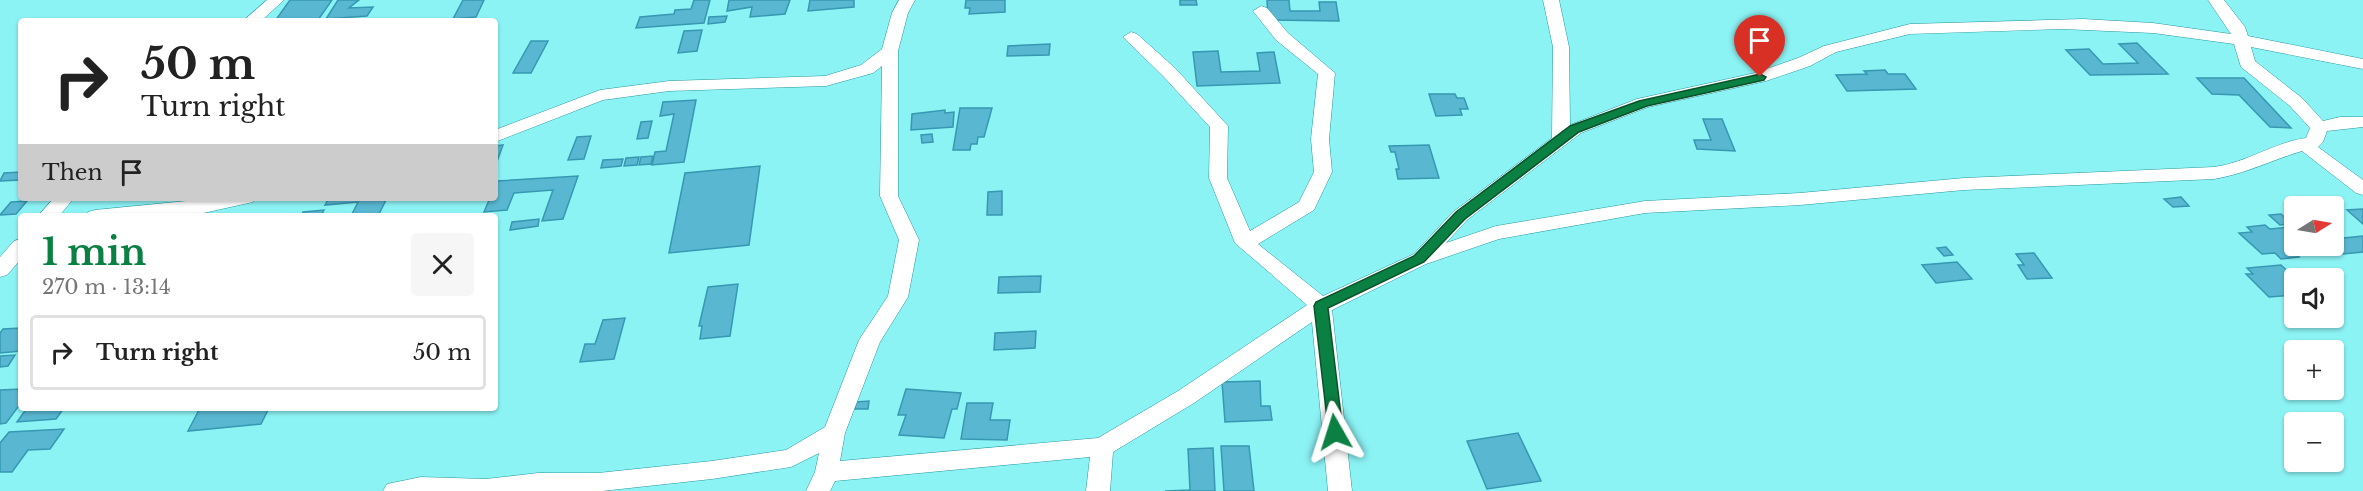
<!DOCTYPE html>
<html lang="en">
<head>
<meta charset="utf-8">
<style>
  body { margin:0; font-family:"Libre Baskerville",serif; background:#f6f6f6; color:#222; height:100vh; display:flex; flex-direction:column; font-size:22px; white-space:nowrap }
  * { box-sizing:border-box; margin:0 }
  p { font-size:20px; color:#767676 }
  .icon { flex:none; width:33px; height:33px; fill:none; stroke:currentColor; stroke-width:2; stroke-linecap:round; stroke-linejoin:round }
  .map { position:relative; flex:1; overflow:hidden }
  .side { position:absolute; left:18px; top:213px; width:480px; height:198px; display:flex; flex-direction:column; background:#fff; border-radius:6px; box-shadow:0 2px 4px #0004 }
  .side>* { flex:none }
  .top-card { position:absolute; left:18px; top:18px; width:480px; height:183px; border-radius:6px; box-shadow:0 2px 4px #0004; background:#fff; color:#222; overflow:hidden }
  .needle { width:39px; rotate:79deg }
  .tools { position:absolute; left:2284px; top:196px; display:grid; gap:12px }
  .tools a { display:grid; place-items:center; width:60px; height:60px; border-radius:6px; background:#fff; box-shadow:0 2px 4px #0004; font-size:30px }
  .pin { position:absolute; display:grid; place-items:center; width:51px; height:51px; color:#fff; margin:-62px -26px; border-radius:50% 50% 50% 0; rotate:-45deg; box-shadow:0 0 6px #0007 }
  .pin .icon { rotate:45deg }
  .me { position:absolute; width:66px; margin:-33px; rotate:354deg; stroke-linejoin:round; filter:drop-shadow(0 0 4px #0008) }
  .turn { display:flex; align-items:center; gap:21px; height:126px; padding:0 24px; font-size:27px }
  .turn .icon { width:78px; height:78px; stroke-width:2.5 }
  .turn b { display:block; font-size:42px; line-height:51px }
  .then { display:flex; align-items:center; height:57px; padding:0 24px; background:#0003; gap:12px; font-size:22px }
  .round { display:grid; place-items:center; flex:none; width:63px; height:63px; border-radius:6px; background:#f6f6f6 }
  .headline { display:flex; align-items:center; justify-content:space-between; height:102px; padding:0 24px }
  h1 { font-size:36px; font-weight:800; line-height:45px; color:#0b8043 }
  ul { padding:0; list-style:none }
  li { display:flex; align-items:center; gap:18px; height:75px; margin:0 12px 9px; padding:0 12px; border:3px solid #e0e0e0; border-radius:6px }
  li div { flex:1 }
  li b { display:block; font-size:22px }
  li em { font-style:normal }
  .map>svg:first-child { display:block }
  .building { fill:#59b7d1; stroke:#3698b1; stroke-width:1.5 }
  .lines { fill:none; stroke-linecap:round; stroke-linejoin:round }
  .minor-casing { stroke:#27989c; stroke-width:1 }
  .minor { fill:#fff; fill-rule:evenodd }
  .route { fill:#0b8043; stroke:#07532c; stroke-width:1.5 }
</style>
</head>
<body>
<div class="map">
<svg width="2363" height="491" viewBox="0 0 2363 491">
  <rect width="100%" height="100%" fill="#8cf3f5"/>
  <path class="building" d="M 290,0 L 332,0 L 318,20 L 275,21 Z
    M 338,0 L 359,0 L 349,8 L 373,7 L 367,16 L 326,19 Z
    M 463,0 L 484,0 L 476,17 L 453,19 Z
    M 694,0 L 710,0 L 704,23 L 636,28 L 640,17 L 674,14 L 675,10 L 691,9 Z
    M 729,0 L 790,0 L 785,14 L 750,17 L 752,7 L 727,11 Z
    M 810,0 L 854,0 L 854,7 L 808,11 Z
    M 966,0 L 1005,0 L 1005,12 L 969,14 L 970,8 L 965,8 Z
    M 1180,0 L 1196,0 L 1197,5 L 1180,5 Z
    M 1267,0 L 1289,0 L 1290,11 L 1320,11 L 1319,2 L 1336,2 L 1339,21 L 1268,20 Z
    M 727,16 L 725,22 L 708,24 L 709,17 Z
    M 702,30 L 697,51 L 678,53 L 684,31 Z
    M 531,41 L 548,41 L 531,73 L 513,73 Z
    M 2137,43 L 2168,74 L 2090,75 L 2066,50 L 2089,49 L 2103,64 L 2138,63 L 2119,44 Z
    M 1050,44 L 1049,55 L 1007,56 L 1008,46 Z
    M 1218,51 L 1221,72 L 1260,71 L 1257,53 L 1274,52 L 1280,83 L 1197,86 L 1193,52 Z
    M 1885,70 L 1888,74 L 1905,74 L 1916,89 L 1847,91 L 1836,75 L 1867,74 L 1864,71 Z
    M 2197,78 L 2244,78 L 2291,128 L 2270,127 L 2239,95 L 2212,94 Z
    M 1429,94 L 1455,94 L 1457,98 L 1464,98 L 1468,109 L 1460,109 L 1462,115 L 1436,116 Z
    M 696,100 L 684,162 L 652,165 L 655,152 L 666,151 L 674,114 L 660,116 L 663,102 Z
    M 960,108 L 992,108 L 984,137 L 978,137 L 977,144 L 971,144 L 970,150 L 953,150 Z
    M 945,110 L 945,113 L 954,112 L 953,127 L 911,130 L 912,114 Z
    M 1703,119 L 1722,119 L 1735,151 L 1697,149 L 1694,140 L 1711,140 Z
    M 652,121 L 648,138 L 637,139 L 641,122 Z
    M 932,134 L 933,142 L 922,143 L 921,135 Z
    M 591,136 L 584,159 L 568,160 L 577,137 Z
    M 503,145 L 495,167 L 495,146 Z
    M 1429,145 L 1439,178 L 1398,179 L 1396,169 L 1399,169 L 1395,152 L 1391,152 L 1389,146 Z
    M 653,156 L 651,164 L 639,165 L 641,157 Z
    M 639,157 L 637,165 L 624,166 L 626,158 Z
    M 623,159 L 621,166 L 601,168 L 603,160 Z
    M 760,166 L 749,245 L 669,253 L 685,173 Z
    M 21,172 L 21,180 L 0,181 L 4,173 Z
    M 578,176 L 563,219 L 542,221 L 553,190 L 514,193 L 507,210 L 484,212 L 490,198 L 495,198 L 497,181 Z
    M 1002,191 L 1002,215 L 987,215 L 988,192 Z
    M 2181,197 L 2189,206 L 2173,207 L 2164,199 Z
    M 329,198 L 387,198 L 378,216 L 351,216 L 358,202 L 325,205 Z
    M 27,201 L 16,214 L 0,215 L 11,202 Z
    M 2363,209 L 2363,224 L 2347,210 Z
    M 324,210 L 321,216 L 301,216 L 303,212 Z
    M 2281,214 L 2292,224 L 2280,225 L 2269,215 Z
    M 539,219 L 538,226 L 510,230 L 512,222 Z
    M 2265,225 L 2270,229 L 2290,227 L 2295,232 L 2295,246 L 2310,246 L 2314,249 L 2293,251 L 2299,257 L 2281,259 L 2275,253 L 2262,254 L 2239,233 L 2252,232 L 2247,227 Z
    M 2363,236 L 2363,252 L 2343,254 L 2334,246 L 2334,239 Z
    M 1946,247 L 1953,255 L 1944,256 L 1937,248 Z
    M 2034,253 L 2052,278 L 2027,279 L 2018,265 L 2024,265 L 2016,254 Z
    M 1957,262 L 1972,279 L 1936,283 L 1922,265 Z
    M 2281,265 L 2297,279 L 2293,289 L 2295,295 L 2269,297 L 2246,274 L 2253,274 L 2247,268 Z
    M 1041,276 L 1040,292 L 998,293 L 999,277 Z
    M 738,284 L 730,336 L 700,339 L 702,326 L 699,326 L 708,287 Z
    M 625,318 L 614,359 L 580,362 L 585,344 L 595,344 L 603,320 Z
    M 21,328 L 21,351 L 0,353 L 0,333 L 3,329 Z
    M 1036,331 L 1035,348 L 994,350 L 995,333 Z
    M 15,355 L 8,366 L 0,367 L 0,356 Z
    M 1260,381 L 1261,406 L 1270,406 L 1272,420 L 1225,422 L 1222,382 Z
    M 21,389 L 21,403 L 6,423 L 0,424 L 0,390 Z
    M 906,389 L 961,393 L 957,409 L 952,409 L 944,438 L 899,435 L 906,415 L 898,415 Z
    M 869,401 L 868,409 L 855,409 L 856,402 Z
    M 967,403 L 993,403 L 990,420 L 1010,420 L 1007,440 L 961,439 Z
    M 27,408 L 64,408 L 56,419 L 17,422 Z
    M 200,408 L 269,408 L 261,424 L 188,431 Z
    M 64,429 L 50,449 L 28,450 L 12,472 L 0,472 L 0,443 L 9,432 Z
    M 1518,433 L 1541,481 L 1487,489 L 1467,441 Z
    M 1221,446 L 1249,446 L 1254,491 L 1224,491 Z
    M 1213,448 L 1215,491 L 1165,491 L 1190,490 L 1188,449 Z"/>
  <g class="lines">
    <g class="minor-casing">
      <path id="minor" d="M 267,0 L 284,0 L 261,21 L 243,21 Z
        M 899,0 L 915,0 L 908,13 L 898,51 L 898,196 L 919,240 L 908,297 L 880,342 L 845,433 L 840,461 L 1098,438 L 1178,391 L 1307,305 L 1235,243 L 1209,178 L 1210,127 L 1163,76 L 1123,37 L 1131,32 L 1137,34 L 1175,68 L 1228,126 L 1227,178 L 1250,231 L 1299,202 L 1314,172 L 1311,139 L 1318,74 L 1276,40 L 1253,11 L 1261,6 L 1267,8 L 1288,33 L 1335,73 L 1329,139 L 1332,172 L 1314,210 L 1258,244 L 1323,296 L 1414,254 L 1453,212 L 1552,138 L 1553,47 L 1543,0 L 1559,0 L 1569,47 L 1570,125 L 1637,99 L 1755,73 L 1798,58 L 1824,46 L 1910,24 L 2083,19 L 2153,23 L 2231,34 L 2208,0 L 2224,0 L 2245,27 L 2248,36 L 2363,59 L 2363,69 L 2251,47 L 2255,61 L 2302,98 L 2323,121 L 2340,117 L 2363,117 L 2363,127 L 2327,131 L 2323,142 L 2318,147 L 2363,180 L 2363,195 L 2356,193 L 2302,151 C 2272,160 2245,174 2214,179 L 1964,190 L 1800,205 L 1645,213 L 1499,239 L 1426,264 L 1332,310 L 1352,491 L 1328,491 L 1312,322 L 1194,403 L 1113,452 L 1110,491 L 1086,491 L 1090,457 L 835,481 L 830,491 L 806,491 L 815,472 L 819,453 L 791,467 L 712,479 L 602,491 L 383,491 L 387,484 L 421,477 L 486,479 L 538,473 L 598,473 L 712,461 L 786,450 L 825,427 L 859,340 L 888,296 L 899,240 L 880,196 L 882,66 L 873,73 L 826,86 L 669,91 L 603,100 L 495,142 L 495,130 L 600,90 L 669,81 L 825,76 L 861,65 L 882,49 L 892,13 ZM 2062,29 L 2153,33 L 2234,44 L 2241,67 L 2290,106 L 2310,128 L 2306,138 C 2275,142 2246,163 2214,167 L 1964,178 L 1800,193 L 1645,201 L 1496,226 L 1446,243 L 1467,220 L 1581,133 L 1648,107 L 1766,81 L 1810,66 L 1836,52 L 1910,34 Z
        M 54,198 L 74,198 L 59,216 L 38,216 Z
        M 217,198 L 255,198 L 253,202 L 199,214 L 85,216 L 88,212 L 95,210 Z
        M 21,239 L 21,259 L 7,275 L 0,277 L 0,257 L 14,241 Z"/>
    </g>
    <use href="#minor" class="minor"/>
  </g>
  <path class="route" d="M 1760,74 L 1766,77 L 1764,80 L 1647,106 L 1579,132 L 1465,219 L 1424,262 L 1328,308 L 1343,432 L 1340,436 L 1329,436 L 1314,306 L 1316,302 L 1414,256 L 1456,212 L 1570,126 L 1639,101 Z"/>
</svg>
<div class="tools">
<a><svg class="needle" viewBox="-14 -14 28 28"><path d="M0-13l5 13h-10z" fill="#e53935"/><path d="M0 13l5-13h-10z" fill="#767676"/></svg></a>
<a><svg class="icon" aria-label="sound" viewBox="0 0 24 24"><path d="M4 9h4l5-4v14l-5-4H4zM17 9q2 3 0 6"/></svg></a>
<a>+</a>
<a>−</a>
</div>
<div class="pin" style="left:1760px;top:77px;background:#d93025"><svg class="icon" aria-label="arrive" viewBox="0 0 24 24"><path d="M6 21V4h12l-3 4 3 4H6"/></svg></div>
<svg class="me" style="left:1335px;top:432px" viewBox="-20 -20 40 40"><path d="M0-17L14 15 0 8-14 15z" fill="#0b8043" stroke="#fff" stroke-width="4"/></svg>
<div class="top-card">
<div class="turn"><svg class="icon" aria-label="right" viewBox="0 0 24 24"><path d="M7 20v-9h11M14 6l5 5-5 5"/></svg><div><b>50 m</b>Turn right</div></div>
<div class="then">Then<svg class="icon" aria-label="arrive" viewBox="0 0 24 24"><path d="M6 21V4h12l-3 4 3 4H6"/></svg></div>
</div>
<section class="side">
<div class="headline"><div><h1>1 min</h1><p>270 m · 13:14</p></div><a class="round"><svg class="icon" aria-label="close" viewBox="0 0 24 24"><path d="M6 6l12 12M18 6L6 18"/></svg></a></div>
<ul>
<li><svg class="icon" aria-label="right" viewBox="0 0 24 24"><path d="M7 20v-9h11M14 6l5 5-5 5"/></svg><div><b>Turn right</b></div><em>50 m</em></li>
</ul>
</section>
</div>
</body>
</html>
